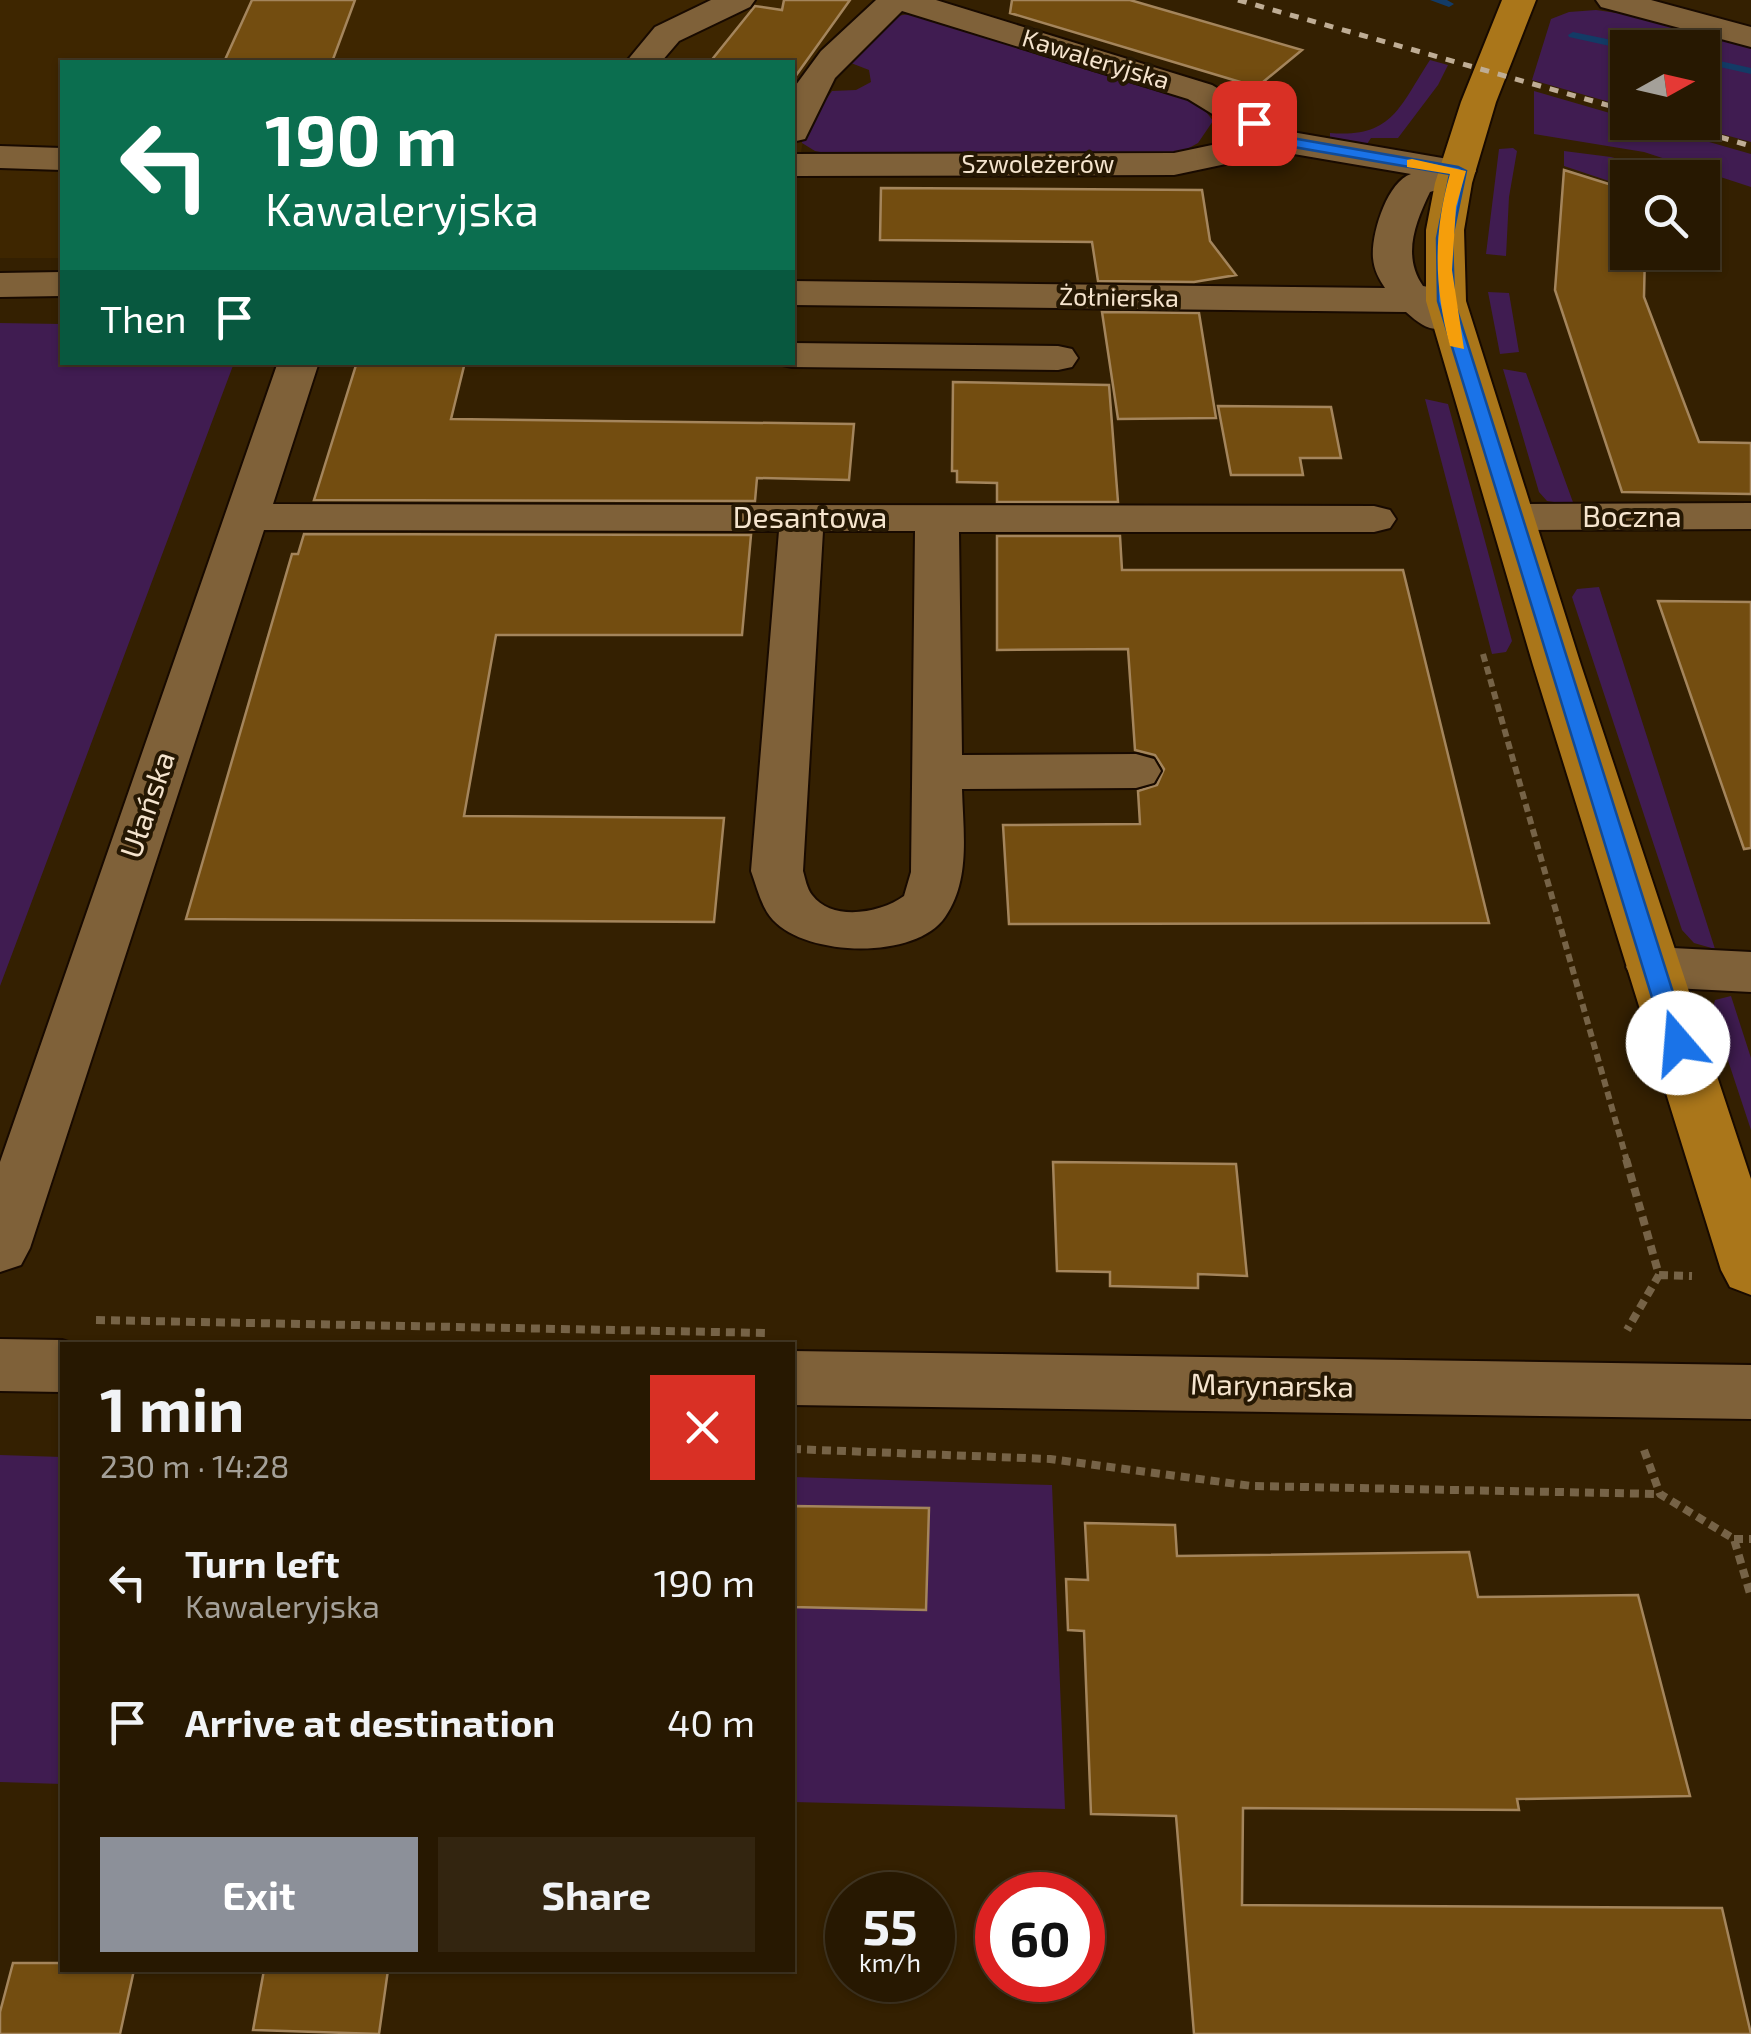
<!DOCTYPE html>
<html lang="en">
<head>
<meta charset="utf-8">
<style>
  body { margin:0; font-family:"Exo 2",sans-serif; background:#332510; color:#f1f3f6; height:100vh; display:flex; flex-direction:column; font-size:38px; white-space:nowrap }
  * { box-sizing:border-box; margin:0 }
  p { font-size:32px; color:#a4a099 }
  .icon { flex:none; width:55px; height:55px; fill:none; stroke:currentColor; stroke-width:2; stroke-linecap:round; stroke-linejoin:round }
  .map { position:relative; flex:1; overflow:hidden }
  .sheet { position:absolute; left:60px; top:1342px; width:735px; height:630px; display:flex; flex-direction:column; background:#271801; border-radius:0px; box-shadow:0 2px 8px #0004,0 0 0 2px #433723 }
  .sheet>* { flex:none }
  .guide { position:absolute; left:60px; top:60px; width:735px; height:305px; border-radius:0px; box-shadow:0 2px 8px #0004,0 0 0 2px #433723; background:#0b6e4f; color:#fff; overflow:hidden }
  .needle { width:65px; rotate:82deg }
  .buttons { position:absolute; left:1610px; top:30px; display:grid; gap:20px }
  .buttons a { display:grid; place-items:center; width:110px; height:110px; border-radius:0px; background:#271801; box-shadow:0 2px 8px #0004,0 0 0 2px #433723; font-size:50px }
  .speed { position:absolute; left:825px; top:1872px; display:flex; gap:20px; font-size:50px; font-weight:700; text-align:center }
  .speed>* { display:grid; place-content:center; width:130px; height:130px; border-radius:50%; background:#271801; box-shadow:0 2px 8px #0004,0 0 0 2px #433723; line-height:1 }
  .speed small { font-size:25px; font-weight:400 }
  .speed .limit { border:15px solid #d22; background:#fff; color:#111 }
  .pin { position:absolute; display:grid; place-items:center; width:85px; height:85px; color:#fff; margin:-42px; border-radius:20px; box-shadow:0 5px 15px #0006 }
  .me { position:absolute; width:110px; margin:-55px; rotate:342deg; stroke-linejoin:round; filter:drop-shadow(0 0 8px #0008) }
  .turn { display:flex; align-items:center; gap:35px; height:210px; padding:0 40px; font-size:45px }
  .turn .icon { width:130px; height:130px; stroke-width:2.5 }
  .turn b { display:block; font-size:70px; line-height:85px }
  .then { display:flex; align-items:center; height:95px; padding:0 40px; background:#0003; gap:20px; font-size:38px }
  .round { display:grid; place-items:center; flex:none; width:105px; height:105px; border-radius:0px; background:#332510 }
  .head { display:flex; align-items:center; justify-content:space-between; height:170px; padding:0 40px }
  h1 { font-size:60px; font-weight:700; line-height:75px }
  .button { display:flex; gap:20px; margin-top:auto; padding:20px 40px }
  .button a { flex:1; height:115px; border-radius:0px; background:#8c9099; color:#fff; font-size:40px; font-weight:700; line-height:115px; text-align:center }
  .button a+a { background:#332510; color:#f1f3f6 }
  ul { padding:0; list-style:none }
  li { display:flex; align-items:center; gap:30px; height:140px; padding:0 40px }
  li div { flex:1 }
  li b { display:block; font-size:38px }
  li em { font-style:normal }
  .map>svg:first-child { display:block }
  .built { fill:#3e2600 }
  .green { fill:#401c51 }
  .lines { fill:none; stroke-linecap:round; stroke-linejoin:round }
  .stream { fill:#133b66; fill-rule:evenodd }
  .building { fill:#734d10; stroke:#a4855c; stroke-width:2.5 }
  .minor-casing { stroke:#180a00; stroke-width:4 }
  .major-casing { stroke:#180a00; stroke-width:4 }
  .path-far1 { stroke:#766347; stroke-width:6; stroke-dasharray:8 5; stroke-linecap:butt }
  .path { stroke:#766347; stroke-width:8; stroke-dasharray:9 6; stroke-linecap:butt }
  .minor { fill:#7f6139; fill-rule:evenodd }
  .major { fill:#aa761a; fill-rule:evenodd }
  .rail { stroke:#bfad95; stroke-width:5; stroke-dasharray:9 9; stroke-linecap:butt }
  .route { fill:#1a73e8; stroke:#114b97; stroke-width:2.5 }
  .slow { fill:#f59e0b }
  .labels { text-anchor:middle; stroke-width:8; stroke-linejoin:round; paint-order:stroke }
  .far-street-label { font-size:25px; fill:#f5e4ce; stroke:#261803 }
  .street-label { font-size:30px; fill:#f5e4ce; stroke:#261803 }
</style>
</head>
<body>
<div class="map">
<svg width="1751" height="2034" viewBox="0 0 1751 2034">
  <rect width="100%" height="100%" fill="#342001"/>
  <path class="built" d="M 0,0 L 888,0 L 813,85 L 801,152 L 793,152 L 792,62 L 62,62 L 62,258 L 0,258 Z"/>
  <path class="green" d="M 1596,10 L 1631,15 L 1751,48 L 1751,142 L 1681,123 L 1702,122 L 1702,48 L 1628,48 L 1627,107 L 1532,80 L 1551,19 L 1569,12 Z
    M 910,14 L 1181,95 L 1201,105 L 1213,121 L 1198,143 L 1178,154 L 836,155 L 815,151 L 802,143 L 801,135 L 832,91 L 856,90 L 871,82 L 869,70 L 851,63 C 868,40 878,16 910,14 Z
    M 1430,60 L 1448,65 L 1438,85 L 1398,138 L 1371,138 L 1367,144 L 1330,137 L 1330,133 C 1393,138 1399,107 1430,60 Z
    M 1534,91 L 1627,118 L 1628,122 L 1643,123 L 1751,154 L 1751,187 L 1644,152 L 1534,134 Z
    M 1513,148 L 1517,151 L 1509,197 L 1506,256 L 1486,254 L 1499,149 Z
    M 1564,151 L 1611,157 L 1681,177 L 1628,178 L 1627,187 L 1564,166 Z
    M 1488,292 L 1509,293 L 1519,352 L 1500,354 Z
    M 0,323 L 62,324 L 62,362 L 234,363 L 0,986 Z
    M 1503,369 L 1526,373 L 1574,505 L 1547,501 L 1539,492 Z
    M 1425,399 L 1448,404 L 1512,641 L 1506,652 L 1492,654 Z
    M 1599,587 L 1715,949 L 1694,943 L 1682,930 L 1572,597 L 1577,589 Z
    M 1731,996 L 1751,1058 L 1751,1130 L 1712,1012 L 1715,1000 Z
    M 0,1455 L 62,1457 L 62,1784 L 0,1782 Z
    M 793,1477 L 1052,1485 L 1065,1809 L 793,1802 Z"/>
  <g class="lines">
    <path class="stream" d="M 1430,0 L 1447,0 L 1454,4 L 1449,7 Z
      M 1573,32 L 1636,45 L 1641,48 L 1628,50 L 1569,37 L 1568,35 Z
      M 1702,57 L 1751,68 L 1751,74 L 1702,63 Z"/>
  </g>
  <path class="building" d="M 252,0 L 355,0 L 332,62 L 224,62 Z
    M 784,0 L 850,0 L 792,81 L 792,62 L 710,62 L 755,6 L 782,10 Z
    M 1012,0 L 1130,0 L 1302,50 L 1257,87 L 1010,13 Z
    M 1564,170 L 1628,190 L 1628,252 L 1645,252 L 1644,297 L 1699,442 L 1751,443 L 1751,494 L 1622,492 L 1555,290 Z
    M 881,188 L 1202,190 L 1210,241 L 1236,275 L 1194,282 L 1098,281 L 1092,242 L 880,240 Z
    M 1102,312 L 1199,313 L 1216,418 L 1118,419 Z
    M 357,362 L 465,362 L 451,419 L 854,424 L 849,480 L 757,478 L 755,501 L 314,500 Z
    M 953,382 L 1109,385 L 1118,502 L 997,502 L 997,483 L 957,482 L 957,471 L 952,471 Z
    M 1218,406 L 1331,407 L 1341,458 L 1300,458 L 1303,475 L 1231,475 Z
    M 304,534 L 751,535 L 742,635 L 496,635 L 464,816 L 724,818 L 714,922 L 186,919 L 292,554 L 298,554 Z
    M 997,536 L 1120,536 L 1122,570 L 1403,570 L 1489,923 L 1009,924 L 1003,825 L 1140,824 L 1138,791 L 1157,785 L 1164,769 L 1155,755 L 1135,750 L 1128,649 L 997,650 Z
    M 1658,601 L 1751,602 L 1751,848 L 1744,849 Z
    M 1053,1162 L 1236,1164 L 1247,1276 L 1198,1274 L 1198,1288 L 1110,1286 L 1110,1272 L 1057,1271 Z
    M 792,1506 L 929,1508 L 926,1610 L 792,1607 Z
    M 1085,1523 L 1175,1525 L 1177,1556 L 1469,1552 L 1478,1597 L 1638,1595 L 1690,1796 L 1517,1799 L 1519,1810 L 1243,1808 L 1242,1905 L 1722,1908 L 1751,2034 L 1194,2034 L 1176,1816 L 1091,1814 L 1084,1631 L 1068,1630 L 1066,1579 L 1088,1580 Z
    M 13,1963 L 62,1963 L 62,1970 L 134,1970 L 120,2034 L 0,2034 L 0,2012 Z
    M 264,1970 L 388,1970 L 379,2034 L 253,2030 Z"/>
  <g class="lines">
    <g class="minor-casing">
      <path id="minor" d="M 711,0 L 755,0 L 750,7 L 679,41 L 661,62 L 626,62 L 655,27 Z
        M 876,0 L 936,0 L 1212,85 L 1292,132 L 1471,163 L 1476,171 L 1471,179 L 1430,192 C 1415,223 1402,256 1423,286 L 1460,293 L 1466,301 L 1460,309 L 1453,311 L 1458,319 L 1452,327 C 1431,333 1422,326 1406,312 L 792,305 L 792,281 L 1385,288 C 1379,279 1374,270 1373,258 C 1371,234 1387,182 1411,174 L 1282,152 L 1174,175 L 792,176 L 792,154 L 1174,153 L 1250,137 L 1188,99 L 902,11 L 835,78 L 805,139 L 792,142 L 793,89 L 821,51 Z
        M 1596,0 L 1651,0 L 1751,27 L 1751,47 L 1601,7 Z
        M 0,146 L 62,148 L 62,170 L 0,168 Z
        M 62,272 L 62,296 L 0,297 L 0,273 Z
        M 792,343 L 1058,346 L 1072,349 L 1078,358 L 1072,367 L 1058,370 L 792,367 L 778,364 L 792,362 Z
        M 278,362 L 319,362 L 273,504 L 1374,506 L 1390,510 L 1396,519 L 1390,528 L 1374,532 L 959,532 L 962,755 L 1136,754 L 1154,759 L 1161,771 L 1154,783 L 1136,788 L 962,789 C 963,831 971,880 945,917 C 916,960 807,957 773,920 C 761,907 757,887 751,871 L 779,531 L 264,530 L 30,1248 L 21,1265 L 0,1272 L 0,1162 ZM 823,531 L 915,531 L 911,872 L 904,896 C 881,913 832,922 812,895 C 807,889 805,878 803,871 Z
        M 1751,503 L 1751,529 L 1513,530 L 1497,526 L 1491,517 L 1497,508 L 1513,504 Z
        M 1653,947 L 1751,952 L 1751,992 L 1653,987 L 1634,981 L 1626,967 L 1634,953 Z
        M 0,1339 L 62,1340 L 77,1345 L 62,1345 L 62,1392 L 0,1391 Z
        M 792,1351 L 1751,1365 L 1751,1419 L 792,1405 Z"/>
    </g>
    <g class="major-casing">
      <path id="major" d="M 1502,0 L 1536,0 L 1496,102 L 1472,183 L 1464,230 L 1466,301 L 1581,665 L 1751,1179 L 1751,1295 L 1730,1287 L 1721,1270 L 1533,665 L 1426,301 L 1426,230 L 1435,183 L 1461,102 Z"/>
    </g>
    <path class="path-far1" d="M 1483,654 L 1627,1161"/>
    <path class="path" d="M 1626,1159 L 1659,1275 L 1627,1330
      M 1659,1275 L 1692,1276
      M 96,1320 L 768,1333
      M 792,1449 L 1050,1459 L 1252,1486 L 1660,1494
      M 1644,1450 L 1660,1494 L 1734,1539 L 1751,1597
      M 1734,1539 L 1751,1539"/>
    <use href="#minor" class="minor"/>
    <use href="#major" class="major"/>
    <path class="rail" d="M 1238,0 L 1628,111
      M 1668,122 L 1751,146"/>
  </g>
  <path class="route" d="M 1254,118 L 1286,137 L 1458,167 L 1466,171 L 1452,238 L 1454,301 L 1689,1043 L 1686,1049 L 1678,1052 L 1666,1043 L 1438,301 L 1437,238 L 1450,174 L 1282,145 L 1248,126 L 1246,123 Z"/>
  <path class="slow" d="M 1412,159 L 1466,171 L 1456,207 L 1452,270 L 1464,349 L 1450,346 C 1434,287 1433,233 1450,174 L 1407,167 L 1407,160 Z"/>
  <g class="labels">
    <g class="far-street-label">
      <text transform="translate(1096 59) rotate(17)" y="9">Kawaleryjska</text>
      <text x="1038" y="173">Szwoleżerów</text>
      <text transform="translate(1119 297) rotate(1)" y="9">Żołnierska</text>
    </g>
    <g class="street-label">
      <text x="1632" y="527">Boczna</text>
      <text x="810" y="528">Desantowa</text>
      <text transform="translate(148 805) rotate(-71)" y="10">Ułańska</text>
      <text transform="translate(1272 1386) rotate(1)" y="10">Marynarska</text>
    </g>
  </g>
</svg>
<div class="buttons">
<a><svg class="needle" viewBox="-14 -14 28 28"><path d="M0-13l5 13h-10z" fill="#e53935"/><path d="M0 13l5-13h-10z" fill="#a4a099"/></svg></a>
<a><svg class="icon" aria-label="search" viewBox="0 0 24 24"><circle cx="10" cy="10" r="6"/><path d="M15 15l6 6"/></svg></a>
</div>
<div class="speed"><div>55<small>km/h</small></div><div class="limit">60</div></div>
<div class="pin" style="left:1254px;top:123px;background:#d93025"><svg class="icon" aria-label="arrive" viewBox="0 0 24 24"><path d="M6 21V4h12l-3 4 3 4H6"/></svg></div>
<svg class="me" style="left:1678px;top:1043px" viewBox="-20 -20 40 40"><circle r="19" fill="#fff"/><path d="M0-13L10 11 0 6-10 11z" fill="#1a73e8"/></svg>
<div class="guide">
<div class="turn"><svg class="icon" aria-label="left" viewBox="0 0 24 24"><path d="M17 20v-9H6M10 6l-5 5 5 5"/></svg><div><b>190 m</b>Kawaleryjska</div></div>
<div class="then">Then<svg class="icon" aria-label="arrive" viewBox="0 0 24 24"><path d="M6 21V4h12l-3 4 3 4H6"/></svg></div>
</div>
<section class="sheet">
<div class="head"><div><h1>1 min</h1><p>230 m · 14:28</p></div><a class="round" style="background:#d93025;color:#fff"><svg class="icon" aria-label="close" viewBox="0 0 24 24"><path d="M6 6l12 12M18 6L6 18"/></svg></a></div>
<ul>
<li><svg class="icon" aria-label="left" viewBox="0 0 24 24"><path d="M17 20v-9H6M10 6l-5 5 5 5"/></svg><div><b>Turn left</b><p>Kawaleryjska</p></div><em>190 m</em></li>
<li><svg class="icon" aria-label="arrive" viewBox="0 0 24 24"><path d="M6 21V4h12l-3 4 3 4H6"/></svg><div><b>Arrive at destination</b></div><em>40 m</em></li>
</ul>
<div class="button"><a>Exit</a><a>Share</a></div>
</section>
</div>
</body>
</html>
